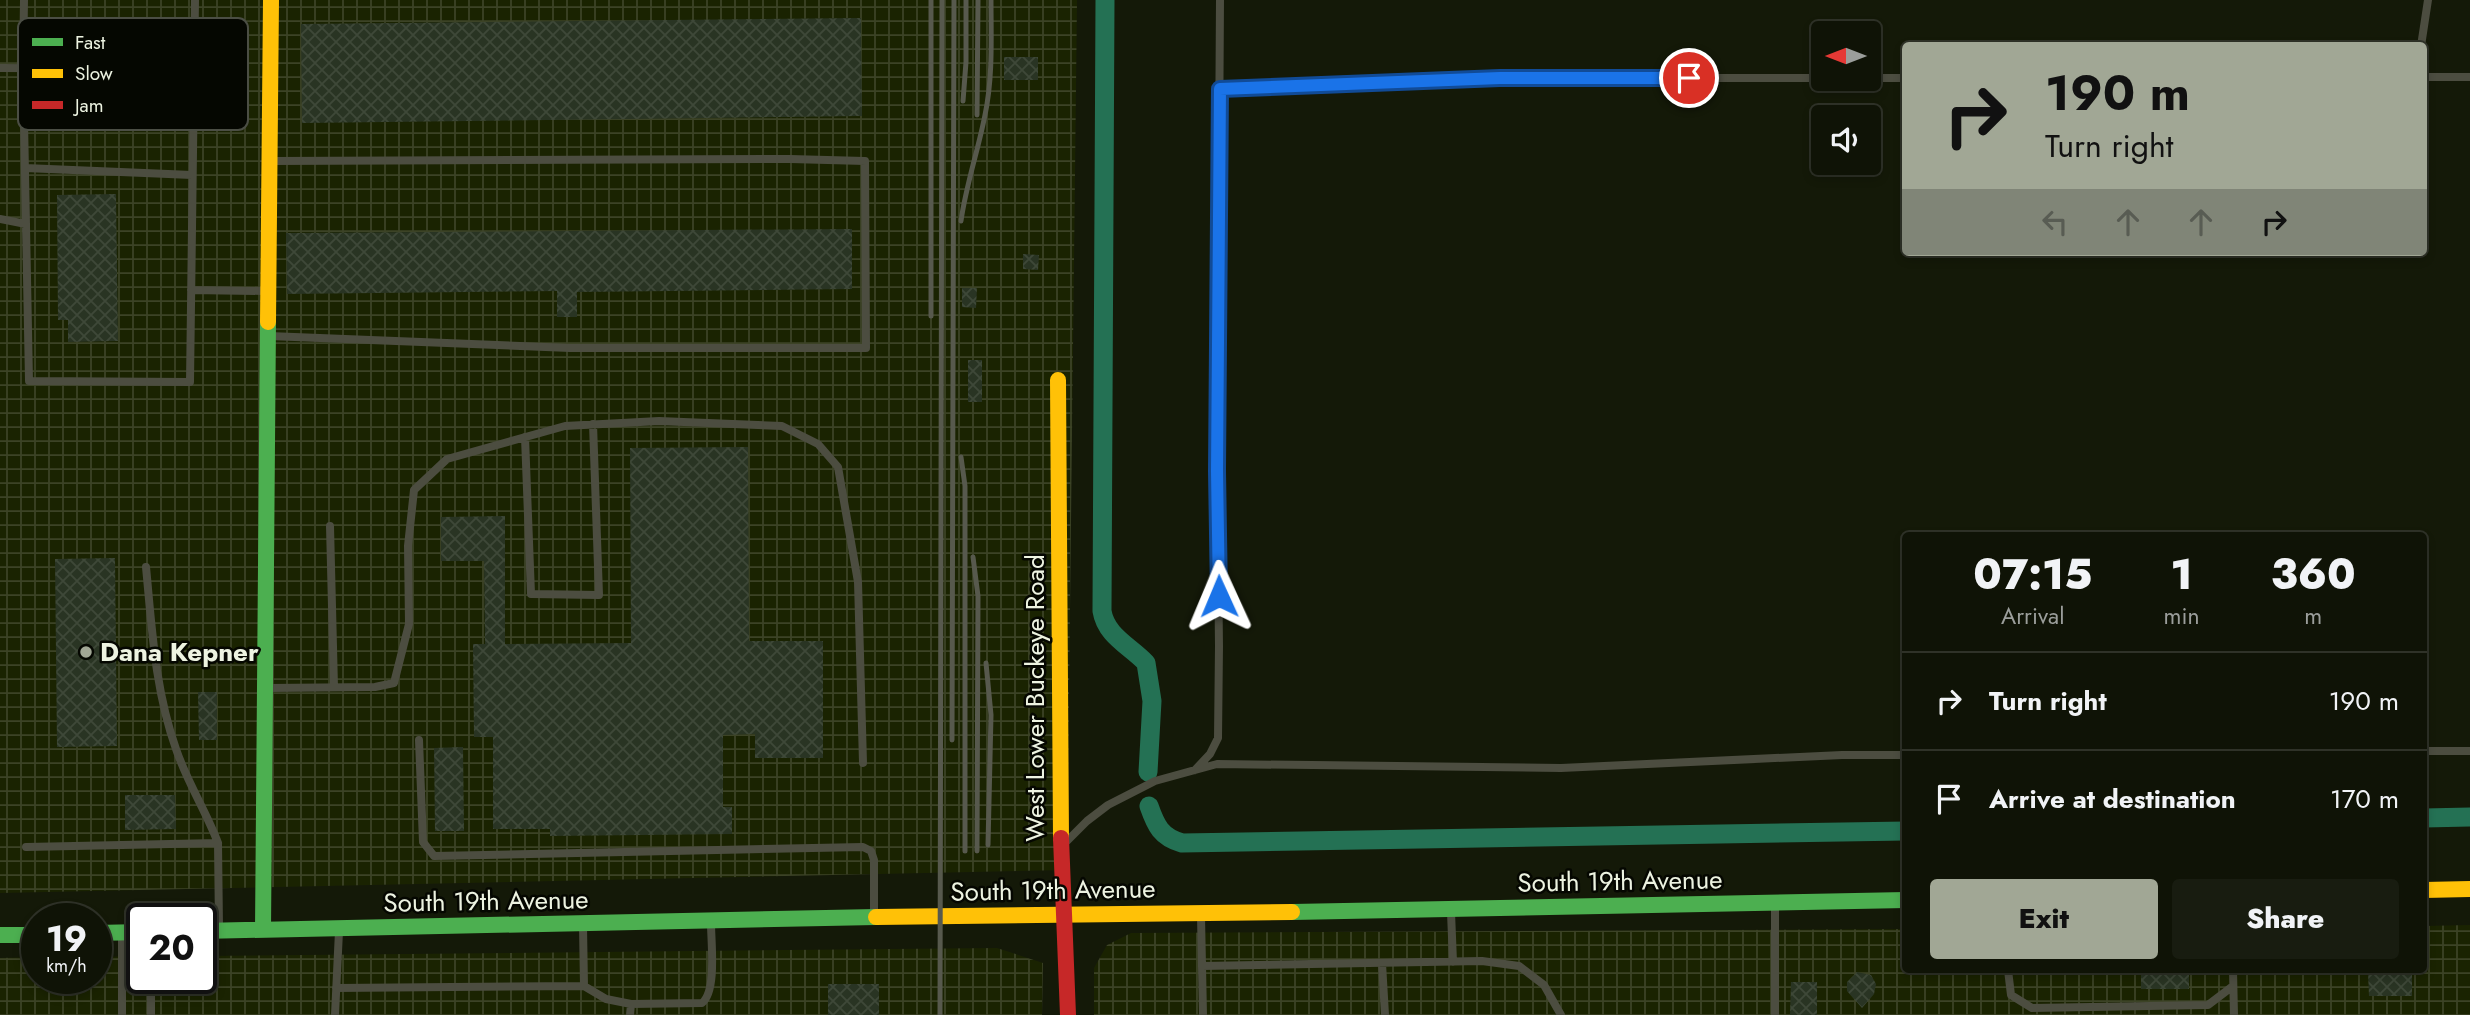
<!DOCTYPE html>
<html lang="en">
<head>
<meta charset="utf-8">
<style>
  body { margin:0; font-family:Jost,sans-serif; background:#181c10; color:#f1f3f6; height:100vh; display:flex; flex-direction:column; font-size:26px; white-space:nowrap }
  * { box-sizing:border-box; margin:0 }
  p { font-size:23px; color:#9b9e9b }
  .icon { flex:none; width:38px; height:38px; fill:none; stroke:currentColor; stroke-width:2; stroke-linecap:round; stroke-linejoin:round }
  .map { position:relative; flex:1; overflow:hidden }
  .drawer { position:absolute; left:1902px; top:532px; width:525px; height:441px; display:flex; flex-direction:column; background:#0f1306; border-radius:7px; box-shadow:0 4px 10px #0003,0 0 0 2px #2f3228 }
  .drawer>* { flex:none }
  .hud { position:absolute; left:1902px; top:42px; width:525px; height:214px; border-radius:7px; box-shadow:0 4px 10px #0003,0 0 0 2px #2f3228; background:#a1a795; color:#111; overflow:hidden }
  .needle { width:46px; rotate:270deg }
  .tools { position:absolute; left:1811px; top:21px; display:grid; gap:14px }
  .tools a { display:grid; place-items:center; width:70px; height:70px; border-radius:7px; background:#0f1306; box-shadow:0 4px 10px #0003,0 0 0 2px #2f3228; font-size:35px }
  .speed { position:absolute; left:21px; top:903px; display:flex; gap:14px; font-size:35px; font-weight:700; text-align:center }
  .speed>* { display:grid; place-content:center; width:91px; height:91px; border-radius:50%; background:#0f1306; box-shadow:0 4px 10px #0003,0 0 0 2px #2f3228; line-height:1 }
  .speed small { font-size:18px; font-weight:400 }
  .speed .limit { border:4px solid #111; border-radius:10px; background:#fff; color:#111 }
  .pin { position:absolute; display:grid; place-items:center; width:60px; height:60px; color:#fff; margin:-30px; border:4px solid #fff; border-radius:50%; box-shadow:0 2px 7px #0007 }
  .me { position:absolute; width:77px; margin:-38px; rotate:359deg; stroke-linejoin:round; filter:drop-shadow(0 0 5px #0008) }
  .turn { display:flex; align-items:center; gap:24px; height:147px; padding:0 28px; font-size:32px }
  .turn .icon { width:91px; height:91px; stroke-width:2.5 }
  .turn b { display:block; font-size:49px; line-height:60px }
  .lanes { display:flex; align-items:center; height:66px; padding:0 28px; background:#0003; justify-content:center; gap:35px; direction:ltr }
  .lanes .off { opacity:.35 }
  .eta { display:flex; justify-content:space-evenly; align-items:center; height:119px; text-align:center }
  .eta b { font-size:42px; font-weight:800; line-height:49px }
  .primary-button { display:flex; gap:14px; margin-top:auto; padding:14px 28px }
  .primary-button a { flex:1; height:80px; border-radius:7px; background:#a1a795; color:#111; font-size:28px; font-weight:800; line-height:80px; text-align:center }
  .primary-button a+a { background:#181c10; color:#f1f3f6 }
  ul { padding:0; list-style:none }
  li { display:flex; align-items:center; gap:21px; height:98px; padding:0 28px; border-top:2px solid #2f3228 }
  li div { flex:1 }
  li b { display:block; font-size:26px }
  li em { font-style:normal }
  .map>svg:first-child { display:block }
  .industrial { fill:url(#industrial-grid) }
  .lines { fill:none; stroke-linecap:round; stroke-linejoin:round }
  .canal { stroke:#247154; stroke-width:19 }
  .building { fill:url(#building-cross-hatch) }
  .lane { stroke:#4c4d40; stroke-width:8 }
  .fast { stroke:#4caf50; stroke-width:16 }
  .slow { stroke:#ffc107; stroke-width:16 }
  .jam { stroke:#c62828; stroke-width:16 }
  .rail { stroke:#57594d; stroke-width:5 }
  .route-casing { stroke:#114b97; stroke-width:18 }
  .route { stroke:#1a73e8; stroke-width:12 }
  .poi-dot { fill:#a1a795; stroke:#050701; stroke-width:2.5 }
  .labels { text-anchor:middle; stroke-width:5; stroke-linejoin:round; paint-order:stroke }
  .poi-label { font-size:26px; font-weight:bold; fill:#edf3e1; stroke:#050701; text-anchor:start }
  .street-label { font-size:26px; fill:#edf3e1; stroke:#050701 }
  .key { fill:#050701; stroke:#4b4e44; stroke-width:2 }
  .key-label { font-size:19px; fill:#edf3e1 }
</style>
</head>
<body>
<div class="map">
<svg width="2470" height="1015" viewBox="0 0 2470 1015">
  <defs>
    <pattern id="industrial-grid" width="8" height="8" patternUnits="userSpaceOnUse" patternTransform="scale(1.75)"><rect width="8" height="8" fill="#1a2301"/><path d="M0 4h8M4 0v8" fill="none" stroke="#3c4326"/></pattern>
    <pattern id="building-cross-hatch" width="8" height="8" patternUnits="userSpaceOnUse" patternTransform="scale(1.75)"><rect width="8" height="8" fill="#293423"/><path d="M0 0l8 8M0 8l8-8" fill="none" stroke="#3e4838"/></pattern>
  </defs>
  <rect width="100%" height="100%" fill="#141908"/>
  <path class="industrial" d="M 0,0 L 1077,0 L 1067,870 L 0,893 Z
    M 2470,925 L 2470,1015 L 1094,1015 L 1094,968 L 1107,945 L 1131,933 L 1906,929 L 1906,970 L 2424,970 L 2424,926 Z
    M 997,948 L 1043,963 L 1042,1015 L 0,1015 L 0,958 L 37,957 L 37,978 L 96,978 L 96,957 L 142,956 L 142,978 L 201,978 L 201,956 Z"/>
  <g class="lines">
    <path class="canal" d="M 1105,0 L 1102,611 C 1106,636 1130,646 1146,663 L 1152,701 L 1148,772
      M 1149,806 C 1156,826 1161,837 1182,843 L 1906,831
      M 2424,818 L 2470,817"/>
  </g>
  <path class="building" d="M 861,18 L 862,116 L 302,123 L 301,24 Z
    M 1004,57 L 1038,57 L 1038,80 L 1004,80 Z
    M 116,194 L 118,341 L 68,342 L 68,320 L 58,320 L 57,195 Z
    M 852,229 L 852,289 L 577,292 L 577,317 L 557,317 L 557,291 L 287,294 L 286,233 Z
    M 1023,254 L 1039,255 L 1038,270 L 1023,269 Z
    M 962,288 L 977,288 L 976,308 L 962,307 Z
    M 968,360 L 982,360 L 982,402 L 968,402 Z
    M 748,447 L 749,641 L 823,641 L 823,758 L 755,758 L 755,734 L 723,735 L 723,807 L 732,807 L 732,834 L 550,836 L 550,829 L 493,829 L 493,737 L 474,737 L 473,644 L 485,644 L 484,561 L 441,561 L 441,517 L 505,516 L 505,644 L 631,643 L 630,448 Z
    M 115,558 L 117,746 L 57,747 L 55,559 Z
    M 198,692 L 217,692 L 217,740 L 199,740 Z
    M 463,747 L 464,831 L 435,831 L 434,748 Z
    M 125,795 L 175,795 L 176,829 L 125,830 Z
    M 2141,970 L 2189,970 L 2189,989 L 2141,989 Z
    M 1857,972 L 1871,975 L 1876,984 L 1874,994 L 1862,1008 L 1847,991 L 1847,982 Z
    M 2412,972 L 2412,996 L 2369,996 L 2368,973 Z
    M 1791,982 L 1817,982 L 1817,1015 L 1790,1015 Z
    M 828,984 L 879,984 L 879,1015 L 828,1015 Z"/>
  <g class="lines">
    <path class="lane" d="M 24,0 L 23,68 L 29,381 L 190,382 L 195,0
      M 2421,46 L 2428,0
      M 0,68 L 194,69
      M 2424,77 L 2470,77
      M 1869,78 L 1906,78
      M 1220,89 L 1500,78 L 1824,78
      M 25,168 L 192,175
      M 0,219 L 26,224
      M 191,290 L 265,291
      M 269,336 L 570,348 L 866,348 L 865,161 L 790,159 L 272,161
      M 525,437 L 531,594 L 599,595 L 593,424
      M 330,526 L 334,687
      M 146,567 C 152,629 155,690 176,749 C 187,782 206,811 218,843
      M 268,688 L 375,687 L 394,683 L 409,624 L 408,546 L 414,490 L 447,459 L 565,426 L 659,421 L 782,426 L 818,444 L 838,467 L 858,582 L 863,763
      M 419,740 L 423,842 L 434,856 L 863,847 L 871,851 L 874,860 L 874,916
      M 2424,751 L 2470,751
      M 1195,770 L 1210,754 L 1218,738 L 1219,646 L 1217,471 L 1220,0
      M 1067,841 L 1087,821 L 1108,805 L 1155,781 L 1217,764 L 1561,768 L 1842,755 L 1906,755
      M 26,847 L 218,843 L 219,928
      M 1451,912 L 1453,962
      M 1201,916 L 1203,1015
      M 583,926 L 584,986 L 606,999 L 631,1004 L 630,1015
      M 122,936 L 122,1015
      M 1382,963 L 1385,1015
      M 1202,966 L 1482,961 L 1519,966 L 1544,985 L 1561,1015
      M 2008,970 L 2011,995 L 2032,1008 L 2208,1005 L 2233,986
      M 2233,970 L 2234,1015
      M 151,978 L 151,1015
      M 336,988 L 584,986
      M 631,1004 L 702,1003 C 717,991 711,943 711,923
      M 335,1015 L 339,931
      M 1775,1015 L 1775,906"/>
    <path class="fast" d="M 1292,912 L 1906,900
      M 263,930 L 268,322
      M 201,931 L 876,917
      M 96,933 L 142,932
      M 0,935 L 37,935"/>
    <path class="slow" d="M 268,322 L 271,0
      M 1058,380 L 1061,838
      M 2424,890 L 2470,889
      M 876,917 L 1292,912"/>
    <path class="jam" d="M 1061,838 L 1068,1015"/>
    <path class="rail" d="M 931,0 L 931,316
      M 963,101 L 966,62 L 966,0
      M 977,115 L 978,0
      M 961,221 C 966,185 978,151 985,115 C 993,77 991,38 991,0
      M 961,457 L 965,486 L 965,851
      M 973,557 L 978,596 L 977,851
      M 986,663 L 991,715 L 988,845
      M 952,740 L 954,0
      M 940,1015 L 942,0"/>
  </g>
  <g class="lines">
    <g class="route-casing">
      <path id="route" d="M 1219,596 L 1217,471 L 1220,89 L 1500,78 L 1689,78"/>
    </g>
    <use href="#route" class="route"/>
  </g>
  <circle class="poi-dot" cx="86" cy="652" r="7"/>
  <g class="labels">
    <g class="poi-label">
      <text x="100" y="661">Dana Kepner</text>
    </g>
    <g class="street-label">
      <text transform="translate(1035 698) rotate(-90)" y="9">West Lower Buckeye Road</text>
      <text transform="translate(1620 881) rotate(-1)" y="9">South 19th Avenue</text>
      <text transform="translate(1053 890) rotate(-1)" y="9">South 19th Avenue</text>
      <text transform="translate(486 901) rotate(-1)" y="9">South 19th Avenue</text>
    </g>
  </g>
  <rect x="18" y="18" width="230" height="112" rx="10" class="key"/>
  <rect x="32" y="38" width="31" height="8" fill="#4caf50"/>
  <rect x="32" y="69" width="31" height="9" fill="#ffc107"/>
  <rect x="32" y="101" width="31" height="8" fill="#c62828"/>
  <g class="key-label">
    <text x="75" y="49">Fast</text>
    <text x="75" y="80">Slow</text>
    <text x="75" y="112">Jam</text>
  </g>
</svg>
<div class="tools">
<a><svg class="needle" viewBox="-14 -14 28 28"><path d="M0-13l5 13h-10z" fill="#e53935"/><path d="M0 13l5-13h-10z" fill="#9b9e9b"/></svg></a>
<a><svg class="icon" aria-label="sound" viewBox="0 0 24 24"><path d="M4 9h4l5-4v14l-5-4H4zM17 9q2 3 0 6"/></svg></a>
</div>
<div class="speed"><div>19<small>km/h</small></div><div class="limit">20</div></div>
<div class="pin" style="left:1689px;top:78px;background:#d93025"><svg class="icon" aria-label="arrive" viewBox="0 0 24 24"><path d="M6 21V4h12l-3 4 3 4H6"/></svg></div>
<svg class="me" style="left:1219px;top:596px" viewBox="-20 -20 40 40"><path d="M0-17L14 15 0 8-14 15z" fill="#1a73e8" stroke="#fff" stroke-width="4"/></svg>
<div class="hud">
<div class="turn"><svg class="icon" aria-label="right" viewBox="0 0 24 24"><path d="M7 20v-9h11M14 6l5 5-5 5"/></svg><div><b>190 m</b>Turn right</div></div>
<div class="lanes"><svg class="icon off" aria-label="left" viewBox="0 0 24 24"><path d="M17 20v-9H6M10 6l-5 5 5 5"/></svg><svg class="icon off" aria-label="ahead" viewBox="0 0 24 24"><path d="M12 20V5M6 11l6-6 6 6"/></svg><svg class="icon off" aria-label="ahead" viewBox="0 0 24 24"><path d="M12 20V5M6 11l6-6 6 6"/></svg><svg class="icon" aria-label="right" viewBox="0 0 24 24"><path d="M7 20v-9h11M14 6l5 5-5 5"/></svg></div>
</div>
<section class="drawer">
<div class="eta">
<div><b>07:15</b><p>Arrival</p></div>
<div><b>1</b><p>min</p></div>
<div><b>360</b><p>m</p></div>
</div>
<ul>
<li><svg class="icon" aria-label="right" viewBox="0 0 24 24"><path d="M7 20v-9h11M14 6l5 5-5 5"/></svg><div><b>Turn right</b></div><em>190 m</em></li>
<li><svg class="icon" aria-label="arrive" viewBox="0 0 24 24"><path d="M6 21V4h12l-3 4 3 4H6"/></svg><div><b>Arrive at destination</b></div><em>170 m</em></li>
</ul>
<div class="primary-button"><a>Exit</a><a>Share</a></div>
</section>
</div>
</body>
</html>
